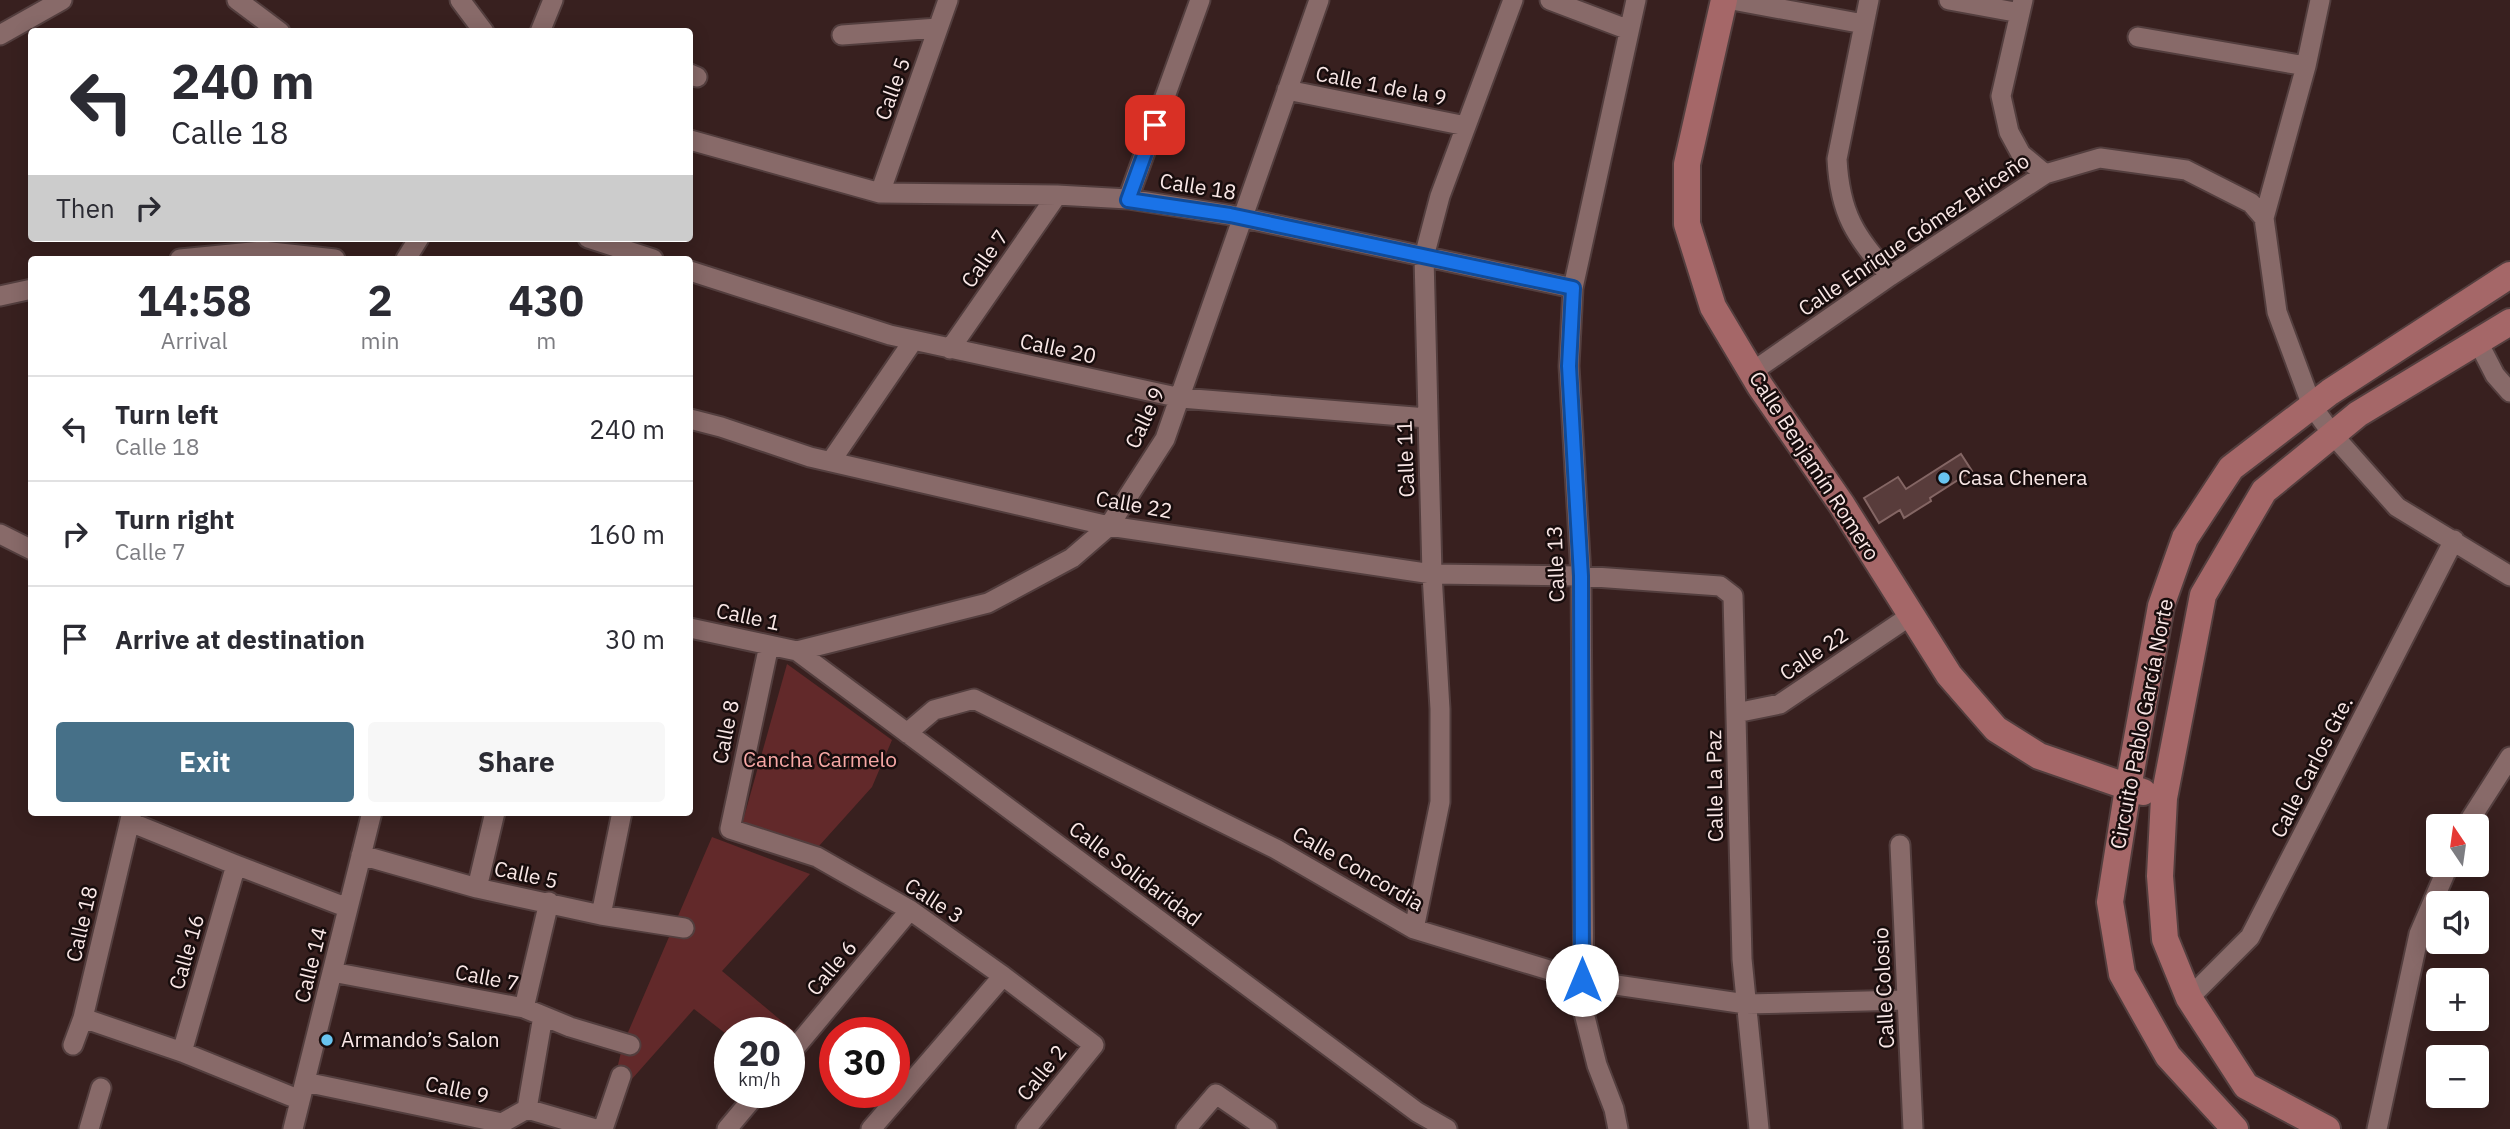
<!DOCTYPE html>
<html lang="en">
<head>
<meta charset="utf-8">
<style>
  body { margin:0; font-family:"IBM Plex Sans",sans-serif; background:#f7f7f7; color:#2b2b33; height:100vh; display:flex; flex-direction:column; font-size:26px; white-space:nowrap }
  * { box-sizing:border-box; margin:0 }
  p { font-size:23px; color:#7c7c81 }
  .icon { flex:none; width:38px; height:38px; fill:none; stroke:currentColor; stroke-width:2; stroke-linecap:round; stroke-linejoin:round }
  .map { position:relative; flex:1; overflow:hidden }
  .details { position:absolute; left:28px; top:256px; width:665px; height:560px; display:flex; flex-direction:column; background:#fff; border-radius:7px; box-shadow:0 4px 18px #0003 }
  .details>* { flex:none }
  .guide { position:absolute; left:28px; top:28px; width:665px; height:214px; border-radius:7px; box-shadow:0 4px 18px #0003; background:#fff; color:#2b2b33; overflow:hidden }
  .needle { width:46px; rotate:347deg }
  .buttons { position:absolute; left:2426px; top:814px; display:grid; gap:14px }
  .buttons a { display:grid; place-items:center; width:63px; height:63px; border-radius:7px; background:#fff; box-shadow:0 4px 18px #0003; font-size:35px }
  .speed { position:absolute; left:714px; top:1017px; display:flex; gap:14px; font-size:35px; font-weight:700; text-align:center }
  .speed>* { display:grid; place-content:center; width:91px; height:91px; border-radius:50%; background:#fff; box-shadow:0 4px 18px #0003; line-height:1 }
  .speed small { font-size:18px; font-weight:400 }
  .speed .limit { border:10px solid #d22; background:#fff; color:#111 }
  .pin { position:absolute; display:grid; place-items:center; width:60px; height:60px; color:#fff; margin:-30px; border-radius:14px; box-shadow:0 4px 10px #0006 }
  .me { position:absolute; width:77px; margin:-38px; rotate:0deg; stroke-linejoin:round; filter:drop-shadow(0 0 5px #0008) }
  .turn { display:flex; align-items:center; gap:24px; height:147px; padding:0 28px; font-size:32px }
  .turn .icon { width:91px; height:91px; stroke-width:2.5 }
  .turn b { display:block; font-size:49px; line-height:60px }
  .then { display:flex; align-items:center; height:66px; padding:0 28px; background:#0003; gap:14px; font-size:26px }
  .eta { display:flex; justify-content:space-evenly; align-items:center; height:119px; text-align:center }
  .eta b { font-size:42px; font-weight:800; line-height:49px }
  .primary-button { display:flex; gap:14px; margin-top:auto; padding:14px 28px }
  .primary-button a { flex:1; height:80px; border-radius:7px; background:#467088; color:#fff; font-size:28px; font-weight:800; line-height:80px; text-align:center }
  .primary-button a+a { background:#f7f7f7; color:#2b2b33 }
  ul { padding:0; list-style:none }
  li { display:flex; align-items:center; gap:21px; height:105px; padding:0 28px; border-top:2px solid #e1e1e2 }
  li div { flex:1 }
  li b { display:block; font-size:26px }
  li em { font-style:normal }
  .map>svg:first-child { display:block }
  .green { fill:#62292a }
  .building { fill:#583c3b; stroke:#846664; stroke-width:2 }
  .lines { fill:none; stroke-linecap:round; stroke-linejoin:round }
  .street-casing { stroke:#533e3e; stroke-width:23 }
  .secondary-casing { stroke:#533e3e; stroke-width:30 }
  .street { stroke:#886a69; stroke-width:19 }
  .secondary { stroke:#a56768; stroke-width:26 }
  .route-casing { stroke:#114b97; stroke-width:18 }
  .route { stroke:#1a73e8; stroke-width:12 }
  .poi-dot { fill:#68c4f0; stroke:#180d0d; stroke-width:2.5 }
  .labels { text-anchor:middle; stroke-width:5; stroke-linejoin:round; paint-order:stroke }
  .street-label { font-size:21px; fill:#f9e7e6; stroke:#180d0d }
  .poi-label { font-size:21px; fill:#f9e7e6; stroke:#180d0d; text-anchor:start }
  .park-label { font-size:21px; fill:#f8a8a6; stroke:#180d0d }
</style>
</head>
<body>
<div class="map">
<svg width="2510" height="1129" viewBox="0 0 2510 1129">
  <rect width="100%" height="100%" fill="#38201f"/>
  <path class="green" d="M 787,664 L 892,740 L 872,787 L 819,846 L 742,824 Z
    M 712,837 L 810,874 L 722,971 L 803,1039 L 789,1055 L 789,1032 L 730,1032 L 730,1037 L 694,1009 L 608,1106 L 623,1044 Z"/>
  <path class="building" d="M 1961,454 L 1972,471 L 1930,498 L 1931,501 L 1904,518 L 1900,510 L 1879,523 L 1864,498 L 1898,477 L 1906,489 Z"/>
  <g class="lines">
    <g class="street-casing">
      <path id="street" d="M 237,0 L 280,32
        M 460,0 L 484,32
        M 1550,0 L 1629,30
        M 1732,0 L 1864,24
        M 1869,0 L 1837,159 C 1840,215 1855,235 1890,276
        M 1949,0 L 2020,13
        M 2023,0 L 2001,96 L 2009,132 L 2021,154 L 2045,174
        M 2320,0 L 2306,66 L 2264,218 L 2277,312 L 2312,406 L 2333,435 L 2397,507 L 2510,576
        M 540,32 L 553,0
        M 0,35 L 62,0
        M 842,35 L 938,28
        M 2138,37 L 2306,66
        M 690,74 L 697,77
        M 1287,90 L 1466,126
        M 690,140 L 880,193 L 1057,195 L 1128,199 L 1230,215 L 1573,288
        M 880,193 L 948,0
        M 1128,199 L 1200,0
        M 588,238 L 653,259
        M 180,259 L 262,251 L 335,259
        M 406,259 L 419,238
        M 690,271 L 890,335 L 1181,398 L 1427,418
        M 0,296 L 32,289
        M 2478,342 L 2495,375 L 2510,392
        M 950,349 L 1057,195
        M 1752,372 L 1890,276 L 2045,174 L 2100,158 L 2186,170 L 2251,203 L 2264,218
        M 690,419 L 721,427 L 810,457 L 1109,526 L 1432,574 L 1581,576 L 1720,586 L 1733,596 L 1742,959 L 1759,1129
        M 831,461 L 913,341
        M 0,534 L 32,550
        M 690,628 L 797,651 L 1417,1112 L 1447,1129
        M 769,645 L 730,829 L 817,857 L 910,910 L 1003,976 L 1094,1045 L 1026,1129
        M 797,651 L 988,603 L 1072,558 L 1109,526 L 1165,439 L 1319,0
        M 1736,713 L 1780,704 L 1910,616
        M 907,733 L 934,710 L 974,699 L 1276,849 L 1414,929 L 1582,980 L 1746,1004 L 1906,1000
        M 130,822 L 236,865 L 348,908
        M 2466,826 L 2510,757
        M 1900,845 L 1913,1129
        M 361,855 L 477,888 L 601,915 L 684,928
        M 477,888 L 495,812
        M 601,915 L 622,812
        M 1414,929 L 1440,802 L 1440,709 L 1432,574 L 1424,257 L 1440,196 L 1513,0
        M 332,972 L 524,1008 L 570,1027 L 630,1045
        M 2189,998 L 2250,937 L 2454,540
        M 524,1008 L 549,902
        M 83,1018 L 182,1052 L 300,1100
        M 73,1045 L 83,1018 L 132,812
        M 182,1052 L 236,865
        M 789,1055 L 910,910
        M 305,1082 L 502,1123 L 527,1109 L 596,1129
        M 527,1109 L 543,1016
        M 89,1129 L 101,1088
        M 293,1129 L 372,812
        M 603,1129 L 621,1076
        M 727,1129 L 758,1092
        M 871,1129 L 1003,976
        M 1186,1129 L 1216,1094 L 1267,1129
        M 1618,1129 L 1614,1109 L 1597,1065 L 1584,1013 L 1581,576 L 1569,366 L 1573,288 L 1636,0
        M 2377,1129 L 2419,934 L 2449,864"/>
    </g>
    <g class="secondary-casing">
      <path id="secondary" d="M 1724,0 L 1687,164 L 1687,224 L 1713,307 L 1760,386 L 1842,505 L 1949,675 L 1996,729 L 2039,756 L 2143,792
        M 2235,1129 L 2168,1056 L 2122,974 L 2110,902 L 2128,788 L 2161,606 L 2185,538 L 2231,468 L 2330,392 L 2510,275
        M 2327,1129 L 2246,1086 L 2189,998 L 2165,939 L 2160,876 L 2164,798 L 2203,595 L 2264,491 L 2358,414 L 2510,322"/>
    </g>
    <use href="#street" class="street"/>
    <use href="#secondary" class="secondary"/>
  </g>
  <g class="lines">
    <g class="route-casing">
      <path id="route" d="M 1155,125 L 1128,200 L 1230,215 L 1573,288 L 1569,366 L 1581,576 L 1582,980"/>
    </g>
    <use href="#route" class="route"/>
  </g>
  <g class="poi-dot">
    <circle cx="1944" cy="478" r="7"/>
    <circle cx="327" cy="1040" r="7"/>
  </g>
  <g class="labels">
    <g class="street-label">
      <text transform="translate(1381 86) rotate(11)" y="7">Calle 1 de la 9</text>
      <text transform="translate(893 89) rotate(-70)" y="7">Calle 5</text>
      <text transform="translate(1198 187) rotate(9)" y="7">Calle 18</text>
      <text transform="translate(1914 235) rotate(-34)" y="7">Calle Enrique Gómez Briceño</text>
      <text transform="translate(985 259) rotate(-55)" y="7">Calle 7</text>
      <text transform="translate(1058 349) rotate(12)" y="7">Calle 20</text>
      <text transform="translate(1145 418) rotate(-65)" y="7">Calle 9</text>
      <text transform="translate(1406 459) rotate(-92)" y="7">Calle 11</text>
      <text transform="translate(1814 466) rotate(57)" y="7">Calle Benjamín Romero</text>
      <text transform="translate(1134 505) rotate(10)" y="7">Calle 22</text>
      <text transform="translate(1556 564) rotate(-92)" y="7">Calle 13</text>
      <text transform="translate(748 617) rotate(12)" y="7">Calle 1</text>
      <text transform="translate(1814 654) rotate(-34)" y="7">Calle 22</text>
      <text transform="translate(2142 724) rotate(-79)" y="7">Circuito Pablo García Norte</text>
      <text transform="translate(726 732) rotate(-79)" y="7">Calle 8</text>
      <text transform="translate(2312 767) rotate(-63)" y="7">Calle Carlos Gte.</text>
      <text transform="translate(1715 786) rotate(-91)" y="7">Calle La Paz</text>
      <text transform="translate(1358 869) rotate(30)" y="7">Calle Concordia</text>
      <text transform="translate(1135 874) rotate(37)" y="7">Calle Solidaridad</text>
      <text transform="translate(526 875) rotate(12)" y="7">Calle 5</text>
      <text transform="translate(934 901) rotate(33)" y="7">Calle 3</text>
      <text transform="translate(82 924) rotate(-77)" y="7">Calle 18</text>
      <text transform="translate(187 952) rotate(-74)" y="7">Calle 16</text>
      <text transform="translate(311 965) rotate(-76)" y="7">Calle 14</text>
      <text transform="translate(832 968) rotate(-50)" y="7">Calle 6</text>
      <text transform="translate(487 978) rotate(11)" y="7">Calle 7</text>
      <text transform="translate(1884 988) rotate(-93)" y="7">Calle Colosio</text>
      <text transform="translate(1042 1073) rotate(-51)" y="7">Calle 2</text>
      <text transform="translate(457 1090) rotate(12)" y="7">Calle 9</text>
    </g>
    <g class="poi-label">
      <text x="1958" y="485">Casa Chenera</text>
      <text x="341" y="1047">Armando’s Salon</text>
    </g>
    <g class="park-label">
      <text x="820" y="767">Cancha Carmelo</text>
    </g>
  </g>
</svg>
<div class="buttons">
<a><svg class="needle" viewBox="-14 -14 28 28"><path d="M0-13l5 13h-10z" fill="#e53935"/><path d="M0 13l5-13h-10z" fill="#7c7c81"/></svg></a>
<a><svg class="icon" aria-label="sound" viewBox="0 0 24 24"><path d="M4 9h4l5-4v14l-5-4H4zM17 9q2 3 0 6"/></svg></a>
<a>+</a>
<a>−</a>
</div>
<div class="speed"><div>20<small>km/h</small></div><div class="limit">30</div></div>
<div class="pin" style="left:1155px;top:125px;background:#d93025"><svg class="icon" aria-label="arrive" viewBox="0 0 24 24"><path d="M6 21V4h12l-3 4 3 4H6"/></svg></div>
<svg class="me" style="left:1582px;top:980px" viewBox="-20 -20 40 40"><circle r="19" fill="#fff"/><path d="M0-13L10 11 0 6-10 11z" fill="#1a73e8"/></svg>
<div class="guide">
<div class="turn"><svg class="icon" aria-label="left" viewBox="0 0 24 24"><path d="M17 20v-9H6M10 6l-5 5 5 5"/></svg><div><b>240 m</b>Calle 18</div></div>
<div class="then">Then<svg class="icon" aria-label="right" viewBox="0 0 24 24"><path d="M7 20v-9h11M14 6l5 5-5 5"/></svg></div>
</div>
<section class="details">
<div class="eta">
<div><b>14:58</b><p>Arrival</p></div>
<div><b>2</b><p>min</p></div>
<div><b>430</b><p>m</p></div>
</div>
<ul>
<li><svg class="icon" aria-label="left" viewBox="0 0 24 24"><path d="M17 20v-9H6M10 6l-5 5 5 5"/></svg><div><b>Turn left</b><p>Calle 18</p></div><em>240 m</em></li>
<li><svg class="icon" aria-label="right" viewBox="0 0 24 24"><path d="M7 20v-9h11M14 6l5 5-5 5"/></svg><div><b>Turn right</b><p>Calle 7</p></div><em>160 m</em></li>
<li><svg class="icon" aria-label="arrive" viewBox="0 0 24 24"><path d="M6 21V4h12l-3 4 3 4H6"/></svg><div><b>Arrive at destination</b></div><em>30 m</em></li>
</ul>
<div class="primary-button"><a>Exit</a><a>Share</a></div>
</section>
</div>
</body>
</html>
